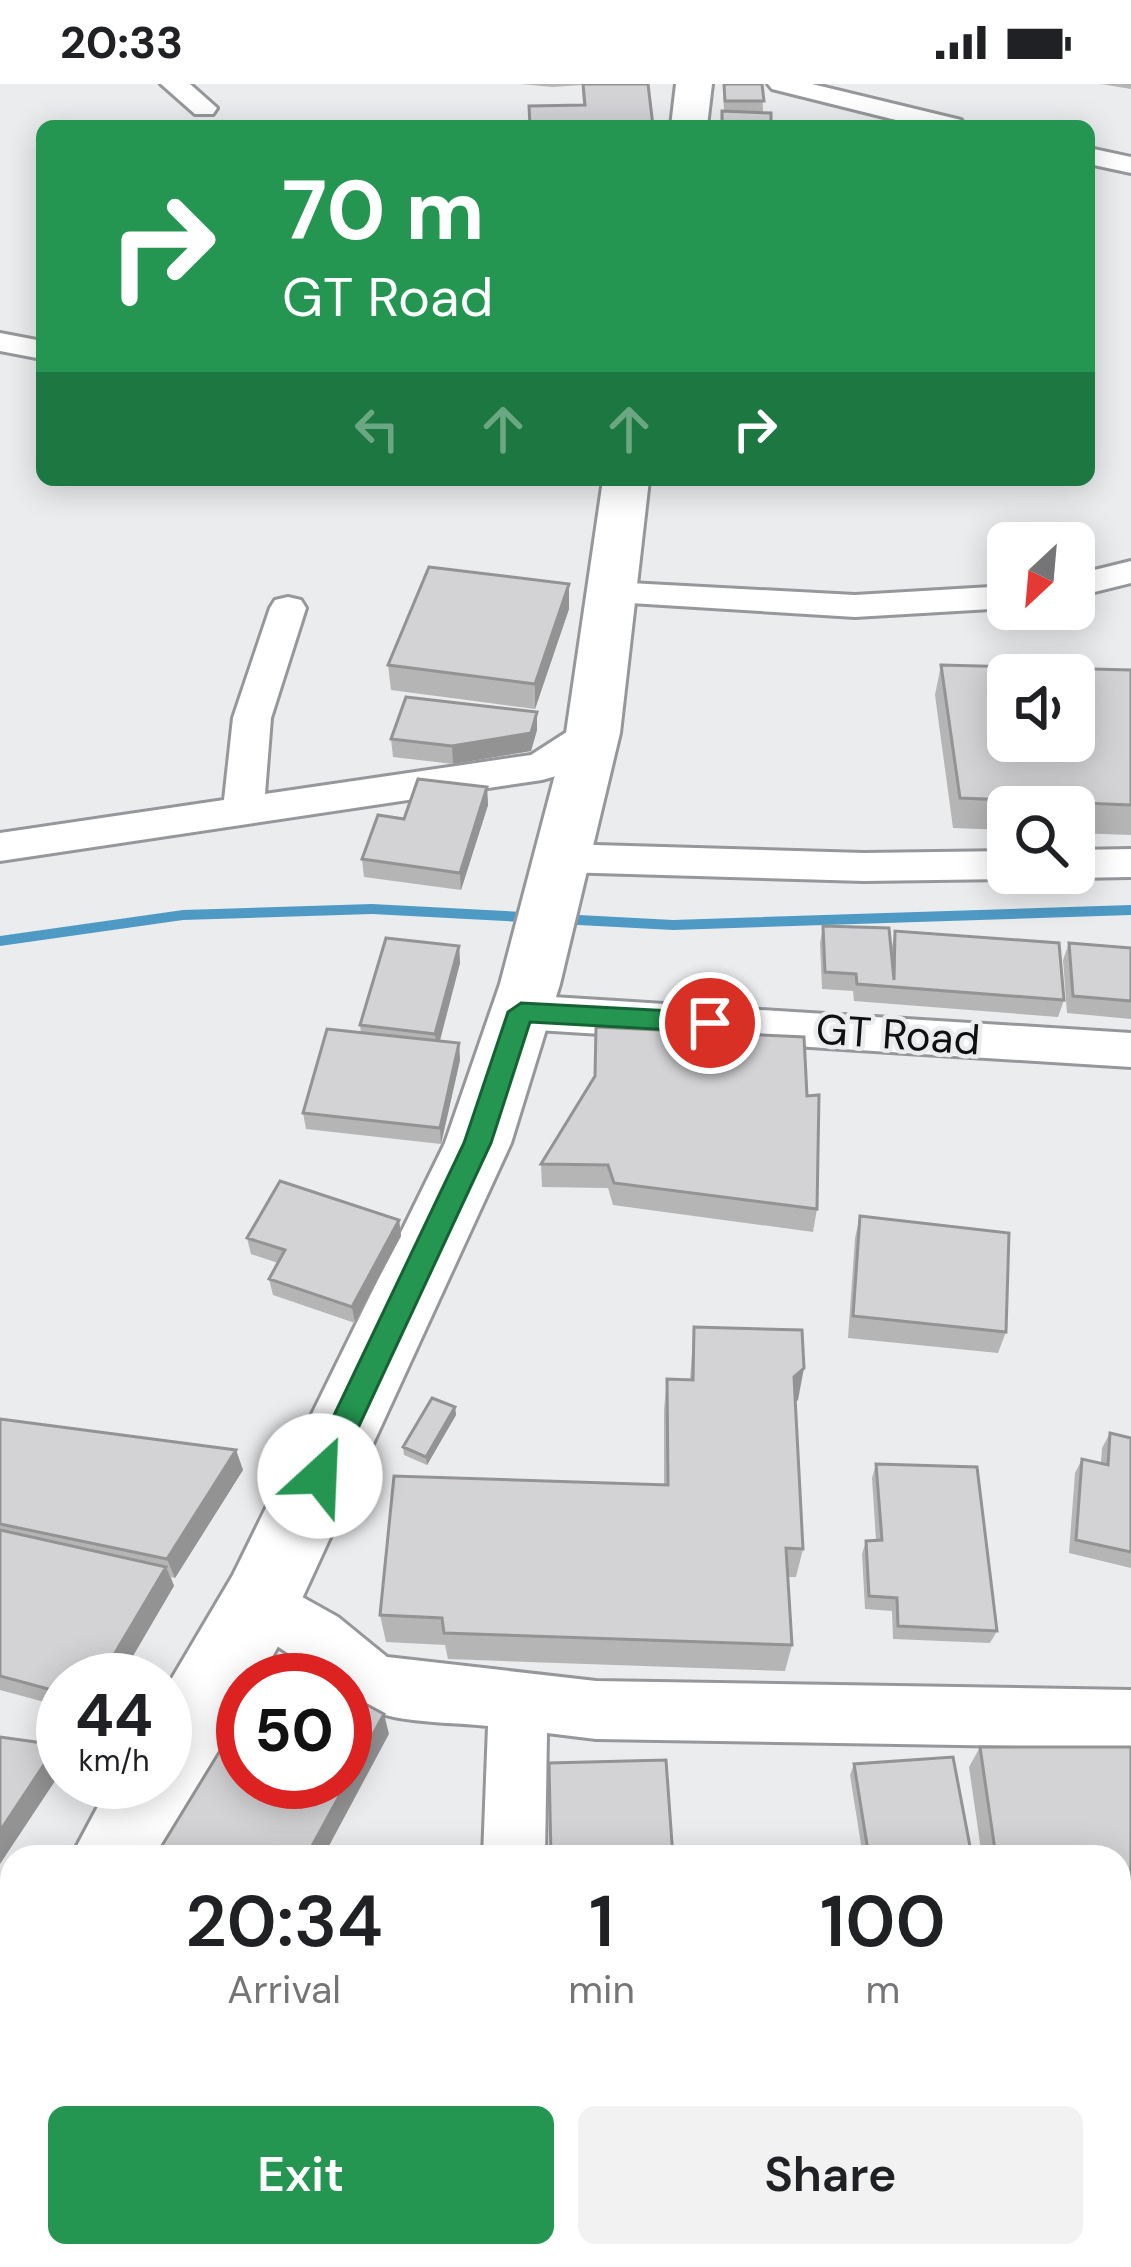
<!DOCTYPE html>
<html lang="en">
<head>
<meta charset="utf-8">
<style>
  body { margin:0; font-family:"DM Sans",sans-serif; background:#f2f2f2; color:#202124; height:100vh; display:flex; flex-direction:column; font-size:45px; white-space:nowrap }
  * { box-sizing:border-box; margin:0 }
  p { font-size:39px; color:#757577 }
  .icon { flex:none; width:66px; height:66px; fill:none; stroke:currentColor; stroke-width:2; stroke-linecap:round; stroke-linejoin:round }
  .map { position:relative; flex:1; overflow:hidden }
  .sheet { position:absolute; left:0px; top:1761px; width:1131px; height:423px; display:flex; flex-direction:column; background:#fff; border-radius:36px 36px 0 0; box-shadow:0 6px 30px #0003 }
  .sheet>* { flex:none }
  .banner { position:absolute; left:36px; top:36px; width:1059px; height:366px; border-radius:18px; box-shadow:0 6px 30px #0003; background:#249651; color:#fff; overflow:hidden }
  .needle { width:78px; rotate:206deg }
  .fabs { position:absolute; left:987px; top:438px; display:grid; gap:24px }
  .fabs a { display:grid; place-items:center; width:108px; height:108px; border-radius:18px; background:#fff; box-shadow:0 6px 30px #0003; font-size:60px }
  .speed { position:absolute; left:36px; top:1569px; display:flex; gap:24px; font-size:60px; font-weight:700; text-align:center }
  .speed>* { display:grid; place-content:center; width:156px; height:156px; border-radius:50%; background:#fff; box-shadow:0 6px 30px #0003; line-height:1 }
  .speed small { font-size:30px; font-weight:400 }
  .speed .limit { border:18px solid #d22; background:#fff; color:#111 }
  .pin { position:absolute; display:grid; place-items:center; width:102px; height:102px; color:#fff; margin:-51px; border:6px solid #fff; border-radius:50%; box-shadow:0 3px 12px #0007 }
  .me { position:absolute; width:132px; margin:-66px; rotate:25deg; stroke-linejoin:round; filter:drop-shadow(0 0 9px #0008) }
  .turn { display:flex; align-items:center; gap:42px; height:252px; padding:0 48px; font-size:54px }
  .turn .icon { width:156px; height:156px; stroke-width:2.5 }
  .turn b { display:block; font-size:84px; line-height:102px }
  .lanes { display:flex; align-items:center; height:114px; padding:0 48px; background:#0003; justify-content:center; gap:60px; direction:ltr }
  .lanes .off { opacity:.35 }
  .eta { display:flex; justify-content:space-evenly; align-items:center; height:204px; text-align:center }
  .eta b { font-size:72px; font-weight:600; line-height:84px }
  .action { display:flex; gap:24px; margin-top:auto; padding:24px 48px }
  .action a { flex:1; height:138px; border-radius:18px; background:#249651; color:#fff; font-size:48px; font-weight:600; line-height:138px; text-align:center }
  .action a+a { background:#f2f2f2; color:#202124 }
  .status { display:flex; justify-content:space-between; align-items:center; height:84px; padding:0 60px; background:#fff; direction:ltr }
  .status svg { height:33px; fill:currentColor }
  .map>svg:first-child { display:block }
  .built { fill:#d9dfe8 }
  .lines { fill:none; stroke-linecap:round; stroke-linejoin:round }
  .stream { fill:#4e9ac5; fill-rule:evenodd }
  .minor-casing { stroke:#96979a; stroke-width:6 }
  .secondary-casing { stroke:#96979a; stroke-width:6 }
  .minor { fill:#fff; fill-rule:evenodd }
  .secondary { fill:#fff; fill-rule:evenodd }
  .wall { fill:#b5b5b6 }
  .shaded-wall { fill:#949394 }
  .building { fill:#d3d2d4; stroke:#949394; stroke-width:3; fill-rule:evenodd }
  .route { fill:#249651; stroke:#176235; stroke-width:3 }
  .labels { text-anchor:middle; stroke-width:9; stroke-linejoin:round; paint-order:stroke }
  .street-label { font-size:42px; fill:#0f1011; stroke:#eaecee }
</style>
</head>
<body>
<div class="status"><b>20:33</b><svg viewBox="0 0 49 12"><path d="M0 12V9h3v3zM5 12V6h3v6zM10 12V3h3v9zM15 12V0h3v12zM26 1h20v11H26zM47 4h2v5h-2z"/></svg></div>
<div class="map">
<svg width="1131" height="2183" viewBox="0 0 1131 2183">
  <rect width="100%" height="100%" fill="#eaecee"/>
  <path class="built" d="M 192,2172 L 369,2172 L 368,2183 L 186,2183 Z"/>
  <g class="lines">
    <path class="stream" d="M 372,820 L 673,836 L 1131,821 L 1131,831 L 673,846 L 372,830 L 183,836 L 0,862 L 0,852 L 183,826 Z"/>
    <g class="minor-casing">
      <path id="minor" d="M 161,0 L 190,0 L 217,24 L 213,30 L 195,30 Z
        M 768,0 L 812,0 L 961,36 L 965,42 L 920,42 L 772,5 Z
        M 1089,64 L 1131,73 L 1131,89 L 1089,80 Z
        M 0,249 L 42,257 L 42,275 L 0,267 Z
        M 1131,477 L 1131,499 L 1074,513 L 1074,491 Z
        M 611,498 L 855,511 L 1008,502 L 1008,524 L 855,533 L 598,517 L 593,509 L 598,501 Z
        M 288,513 L 301,516 L 306,524 L 271,634 L 265,710 L 531,671 L 579,640 L 593,636 L 607,640 L 612,649 L 556,692 L 542,696 L 0,777 L 0,749 L 224,716 L 233,634 L 270,524 L 275,516 Z
        M 562,760 L 864,769 L 1008,767 L 1008,789 L 1024,789 L 1008,795 L 864,797 L 562,788 L 547,784 L 541,774 L 547,764 Z
        M 1131,765 L 1131,793 L 1074,794 L 1059,789 L 1074,789 L 1074,766 Z
        M 521,911 L 1131,949 L 1131,983 L 521,945 L 505,940 L 499,928 L 505,916 Z
        M 261,1490 L 338,1533 L 387,1573 L 596,1597 L 1131,1606 L 1131,1664 L 596,1655 L 547,1649 L 545,1773 L 483,1773 L 488,1642 C 445,1637 379,1641 345,1612 L 345,1596 L 326,1596 C 297,1571 248,1552 233,1517 L 241,1498 Z
        M 1131,1974 L 1131,2040 L 1119,2041 L 1119,1975 Z"/>
    </g>
    <g class="secondary-casing">
      <path id="secondary" d="M 676,0 L 712,0 L 707,42 L 671,42 Z
        M 603,396 L 649,396 L 620,649 L 560,900 L 511,1059 L 289,1543 L 259,1596 L 243,1596 L 243,1626 L 161,1773 L 71,1773 L 111,1698 L 165,1698 L 165,1606 L 233,1491 L 445,1059 L 500,900 L 566,649 Z
        M 12,1879 L 12,1981 L 0,1986 L 0,1884 Z"/>
    </g>
    <use href="#minor" class="minor"/>
    <use href="#secondary" class="secondary"/>
  </g>
  <path class="wall" d="M 521,0 L 648,0 L 653,42 L 530,42 L 583,21 L 582,1 L 552,3 Z
    M 723,0 L 762,0 L 763,29 L 724,27 Z
    M 1101,0 L 1131,0 L 1131,5 Z
    M 569,500 L 569,525 L 535,625 L 391,606 L 388,581 Z
    M 941,581 L 1131,586 L 1131,751 L 1074,749 L 1074,723 L 1008,723 L 1008,746 L 953,744 L 935,611 Z
    M 537,628 L 537,646 L 531,667 L 453,680 L 393,673 L 391,655 Z
    M 487,703 L 488,721 L 461,806 L 364,793 L 362,775 Z
    M 823,842 L 891,868 L 895,847 L 1064,916 L 1058,933 L 854,917 L 853,907 L 822,905 L 820,859 Z
    M 1069,859 L 1131,864 L 1131,935 L 1067,929 L 1063,876 Z
    M 459,862 L 460,879 L 440,957 L 459,959 L 460,976 L 441,1060 L 306,1045 L 303,1029 L 361,949 L 360,941 Z
    M 807,1012 L 817,1125 L 813,1148 L 613,1121 L 608,1104 L 542,1103 L 541,1080 Z
    M 860,1132 L 1006,1248 L 998,1269 L 848,1254 L 855,1154 Z
    M 399,1136 L 401,1152 L 355,1239 L 273,1211 L 269,1195 L 278,1179 L 251,1170 L 247,1154 Z
    M 694,1243 L 798,1316 L 795,1318 L 803,1465 L 796,1493 L 788,1493 L 792,1561 L 785,1587 L 448,1575 L 445,1561 L 386,1558 L 380,1531 L 664,1401 L 664,1326 L 667,1295 L 690,1296 Z
    M 455,1323 L 456,1331 L 427,1381 L 404,1371 L 403,1363 Z
    M 0,1335 L 236,1366 L 243,1386 L 175,1494 L 171,1493 L 174,1502 L 63,1596 L 63,1623 L 0,1606 Z
    M 1110,1349 L 1131,1354 L 1131,1484 L 1069,1469 L 1075,1389 L 1082,1375 L 1101,1379 L 1102,1364 Z
    M 876,1380 L 997,1547 L 990,1559 L 893,1555 L 892,1527 L 865,1525 L 862,1470 L 866,1457 L 876,1456 L 872,1394 Z
    M 980,1663 L 1131,1663 L 1131,1820 L 1119,1820 L 1119,1773 L 982,1773 L 969,1683 Z
    M 854,1680 L 972,1773 L 863,1773 L 850,1691 Z
    M 1131,2044 L 1131,2183 L 1045,2183 L 1043,2172 L 1119,2172 L 1128,2055 L 1126,2048 Z
    M 841,2172 L 1008,2172 L 1010,2183 L 843,2183 Z"/>
  <path class="shaded-wall" d="M 569,500 L 569,525 L 535,625 L 535,600 Z
    M 537,628 L 537,646 L 531,667 L 453,680 L 452,662 Z
    M 487,703 L 488,721 L 461,806 L 460,789 Z
    M 459,862 L 460,879 L 437,967 L 435,950 Z
    M 459,959 L 460,976 L 441,1060 L 440,1044 Z
    M 399,1136 L 401,1152 L 355,1239 L 352,1223 Z
    M 804,1284 L 798,1316 L 787,1324 L 794,1293 Z
    M 455,1323 L 456,1331 L 427,1381 L 426,1373 Z
    M 236,1366 L 243,1386 L 175,1494 L 167,1475 Z
    M 166,1483 L 174,1502 L 119,1596 L 99,1596 Z
    M 384,1630 L 389,1650 L 323,1773 L 306,1773 Z
    M 57,1661 L 63,1670 L 63,1685 L 0,1780 L 0,1747 Z
    M 88,2172 L 107,2172 L 101,2183 L 82,2183 Z"/>
  <path class="building" d="M 583,0 L 648,0 L 653,42 L 604,40 L 604,42 L 530,42 L 529,22 L 585,21 Z
    M 724,0 L 762,0 L 764,17 L 725,17 Z
    M 722,27 L 771,29 L 771,42 L 722,42 Z
    M 429,483 L 569,500 L 535,600 L 388,581 Z
    M 941,581 L 1131,586 L 1131,721 L 960,714 ZM 1008,591 L 1074,591 L 1074,657 L 1008,657 Z
    M 406,613 L 537,628 L 531,649 L 452,662 L 391,655 Z
    M 418,695 L 487,703 L 460,789 L 362,775 L 378,731 L 404,735 Z
    M 823,842 L 889,844 L 894,896 L 895,847 L 1059,859 L 1064,916 L 857,900 L 856,890 L 825,888 Z
    M 386,854 L 459,862 L 435,950 L 360,941 Z
    M 1069,859 L 1131,864 L 1131,917 L 1073,912 Z
    M 596,943 L 804,953 L 807,1012 L 819,1011 L 817,1125 L 614,1099 L 608,1081 L 541,1080 L 595,992 Z
    M 327,945 L 459,959 L 440,1044 L 303,1029 Z
    M 280,1097 L 399,1136 L 352,1223 L 269,1195 L 285,1166 L 247,1154 Z
    M 860,1132 L 1009,1149 L 1006,1248 L 853,1232 Z
    M 694,1243 L 802,1246 L 804,1284 L 794,1293 L 803,1465 L 786,1464 L 792,1561 L 444,1549 L 442,1534 L 380,1531 L 394,1392 L 668,1401 L 667,1295 L 693,1296 Z
    M 432,1314 L 455,1323 L 426,1373 L 403,1363 Z
    M 0,1335 L 236,1366 L 167,1475 L 0,1440 Z
    M 1110,1349 L 1131,1354 L 1131,1468 L 1076,1456 L 1082,1375 L 1108,1381 Z
    M 876,1380 L 977,1383 L 997,1547 L 898,1542 L 897,1514 L 869,1512 L 866,1457 L 882,1456 Z
    M 0,1446 L 166,1483 L 99,1596 L 63,1596 L 63,1609 L 0,1592 Z
    M 277,1573 L 321,1596 L 263,1596 Z
    M 345,1609 L 384,1630 L 306,1773 L 155,1773 L 243,1629 L 243,1698 L 345,1698 Z
    M 0,1653 L 57,1661 L 0,1747 Z
    M 980,1663 L 1131,1663 L 1131,1804 L 1119,1804 L 1119,1773 L 996,1773 Z
    M 953,1673 L 972,1773 L 869,1773 L 854,1680 Z
    M 666,1676 L 673,1773 L 551,1773 L 549,1679 Z
    M 12,2005 L 12,2172 L 88,2172 L 82,2183 L 76,2183 L 64,2179 L 62,2183 L 0,2183 L 0,2025 Z
    M 1119,2055 L 1131,2055 L 1131,2183 L 1055,2183 L 1053,2172 L 1119,2172 Z
    M 366,2172 L 516,2172 L 516,2183 L 366,2183 Z
    M 548,2172 L 673,2172 L 674,2183 L 548,2183 Z
    M 687,2172 L 828,2172 L 829,2183 L 688,2183 Z
    M 849,2172 L 1008,2172 L 1010,2183 L 850,2183 Z"/>
  <path class="route" d="M 521,919 L 710,929 L 723,939 L 710,948 L 530,938 L 491,1059 L 331,1402 L 320,1406 L 310,1402 L 305,1392 L 464,1059 L 508,928 Z"/>
  <g class="labels">
    <g class="street-label">
      <text transform="translate(898 950) rotate(4)" y="15">GT Road</text>
    </g>
  </g>
</svg>
<div class="fabs">
<a><svg class="needle" viewBox="-14 -14 28 28"><path d="M0-13l5 13h-10z" fill="#e53935"/><path d="M0 13l5-13h-10z" fill="#757577"/></svg></a>
<a><svg class="icon" aria-label="sound" viewBox="0 0 24 24"><path d="M4 9h4l5-4v14l-5-4H4zM17 9q2 3 0 6"/></svg></a>
<a><svg class="icon" aria-label="search" viewBox="0 0 24 24"><circle cx="10" cy="10" r="6"/><path d="M15 15l6 6"/></svg></a>
</div>
<div class="speed"><div>44<small>km/h</small></div><div class="limit">50</div></div>
<div class="pin" style="left:710px;top:939px;background:#d93025"><svg class="icon" aria-label="arrive" viewBox="0 0 24 24"><path d="M6 21V4h12l-3 4 3 4H6"/></svg></div>
<svg class="me" style="left:320px;top:1392px" viewBox="-20 -20 40 40"><circle r="19" fill="#fff"/><path d="M0-13L10 11 0 6-10 11z" fill="#249651"/></svg>
<div class="banner">
<div class="turn"><svg class="icon" aria-label="right" viewBox="0 0 24 24"><path d="M7 20v-9h11M14 6l5 5-5 5"/></svg><div><b>70 m</b>GT Road</div></div>
<div class="lanes"><svg class="icon off" aria-label="left" viewBox="0 0 24 24"><path d="M17 20v-9H6M10 6l-5 5 5 5"/></svg><svg class="icon off" aria-label="ahead" viewBox="0 0 24 24"><path d="M12 20V5M6 11l6-6 6 6"/></svg><svg class="icon off" aria-label="ahead" viewBox="0 0 24 24"><path d="M12 20V5M6 11l6-6 6 6"/></svg><svg class="icon" aria-label="right" viewBox="0 0 24 24"><path d="M7 20v-9h11M14 6l5 5-5 5"/></svg></div>
</div>
<section class="sheet">
<div class="eta">
<div><b>20:34</b><p>Arrival</p></div>
<div><b>1</b><p>min</p></div>
<div><b>100</b><p>m</p></div>
</div>
<div class="action"><a>Exit</a><a>Share</a></div>
</section>
</div>
</body>
</html>
